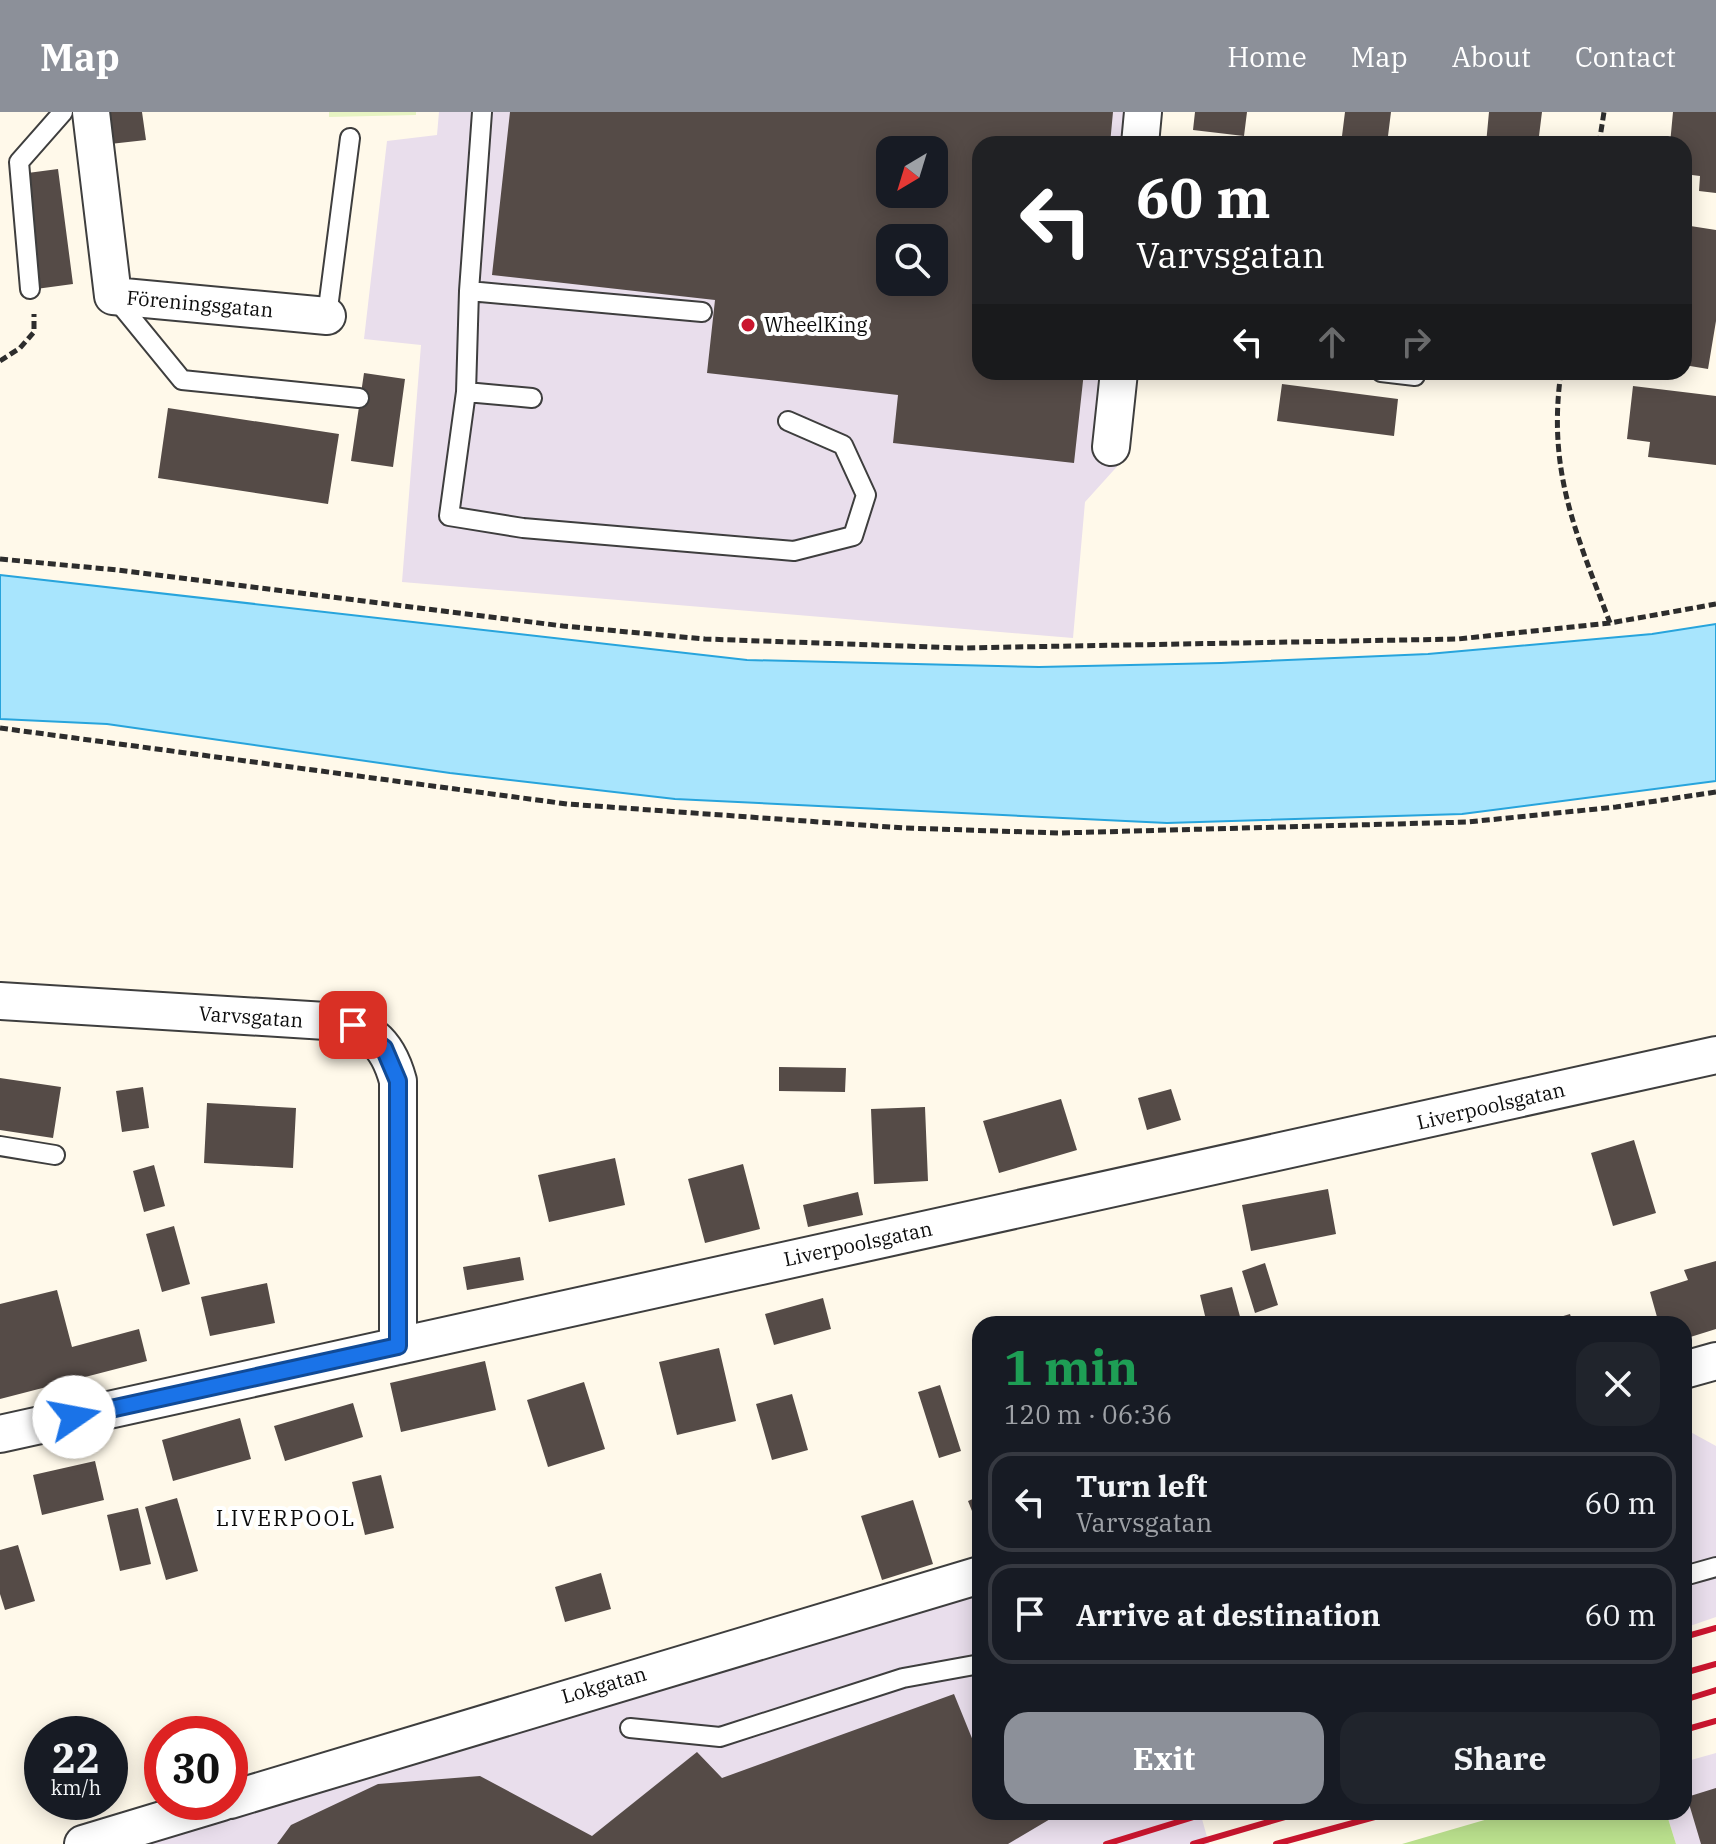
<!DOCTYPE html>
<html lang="en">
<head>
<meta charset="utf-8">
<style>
  body { margin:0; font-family:"IBM Plex Serif",serif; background:#20242c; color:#f1f3f6; height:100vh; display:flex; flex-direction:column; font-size:30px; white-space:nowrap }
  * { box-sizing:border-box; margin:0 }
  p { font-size:26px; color:#9ea1a6 }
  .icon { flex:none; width:44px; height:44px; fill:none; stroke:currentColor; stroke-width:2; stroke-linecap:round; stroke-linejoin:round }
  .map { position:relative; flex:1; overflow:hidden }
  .drawer { position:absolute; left:972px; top:1204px; width:720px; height:504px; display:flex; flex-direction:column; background:#171b24; border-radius:24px; box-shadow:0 4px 20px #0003 }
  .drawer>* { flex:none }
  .banner { position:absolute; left:972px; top:24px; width:720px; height:244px; border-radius:24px; box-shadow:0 4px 20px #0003; background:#202124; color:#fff; overflow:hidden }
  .needle { width:52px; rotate:218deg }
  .tools { position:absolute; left:876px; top:24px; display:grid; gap:16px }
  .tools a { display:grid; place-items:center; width:72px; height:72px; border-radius:16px; background:#171b24; box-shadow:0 4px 20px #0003; font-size:40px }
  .speed { position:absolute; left:24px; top:1604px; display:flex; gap:16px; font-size:40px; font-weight:700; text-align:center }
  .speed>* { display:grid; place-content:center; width:104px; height:104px; border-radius:50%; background:#171b24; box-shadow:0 4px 20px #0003; line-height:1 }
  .speed small { font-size:20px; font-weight:400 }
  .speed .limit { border:12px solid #d22; background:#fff; color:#111 }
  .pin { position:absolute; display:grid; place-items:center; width:68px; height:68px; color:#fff; margin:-34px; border-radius:16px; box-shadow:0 4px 12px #0006 }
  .me { position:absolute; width:88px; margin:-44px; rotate:78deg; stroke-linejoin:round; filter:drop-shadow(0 0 6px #0008) }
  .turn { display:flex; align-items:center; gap:28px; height:168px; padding:0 32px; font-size:36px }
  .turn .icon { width:104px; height:104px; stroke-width:2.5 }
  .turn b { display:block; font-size:56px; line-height:68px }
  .lanes { display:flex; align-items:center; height:76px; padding:0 32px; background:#0003; justify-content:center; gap:40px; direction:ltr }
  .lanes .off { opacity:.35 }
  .round { display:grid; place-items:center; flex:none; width:84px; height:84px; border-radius:24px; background:#20242c }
  .summary { display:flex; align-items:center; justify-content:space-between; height:136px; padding:0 32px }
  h1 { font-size:48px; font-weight:800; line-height:60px; color:#1e9e55 }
  .action { display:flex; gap:16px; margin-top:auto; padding:16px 32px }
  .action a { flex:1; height:92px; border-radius:24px; background:#8c9099; color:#fff; font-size:32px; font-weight:800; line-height:92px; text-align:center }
  .action a+a { background:#20242c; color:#f1f3f6 }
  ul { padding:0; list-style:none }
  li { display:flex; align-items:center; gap:24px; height:100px; margin:0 16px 12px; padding:0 16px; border:4px solid #363941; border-radius:24px }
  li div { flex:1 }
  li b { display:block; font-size:30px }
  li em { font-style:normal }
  header { display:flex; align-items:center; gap:48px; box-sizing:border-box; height:112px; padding:0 40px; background:#8c9099; color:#fff }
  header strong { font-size:38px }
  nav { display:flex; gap:44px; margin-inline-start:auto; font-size:28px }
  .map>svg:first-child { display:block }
  .industrial { fill:#e9deec; fill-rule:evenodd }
  .forest { fill:#bae08d }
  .pitch { fill:#e7f4c2 }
  .water { fill:#a8e5fd; stroke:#27a4dc; stroke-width:2 }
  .building { fill:#554b47; fill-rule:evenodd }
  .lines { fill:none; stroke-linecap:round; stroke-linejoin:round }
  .service-casing { stroke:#3e3e3e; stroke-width:22 }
  .minor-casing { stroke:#3e3e3e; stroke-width:40 }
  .path { stroke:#2d2d2d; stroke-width:5; stroke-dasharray:8 4; stroke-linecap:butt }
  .service { stroke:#fff; stroke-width:18 }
  .minor { stroke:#fff; stroke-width:36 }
  .rail { stroke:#ca152e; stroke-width:6 }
  .route-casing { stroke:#114b97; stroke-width:20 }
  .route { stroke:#1a73e8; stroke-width:14 }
  .poi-dot { fill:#ca152e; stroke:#fff; stroke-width:3 }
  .labels { text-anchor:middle; stroke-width:8; stroke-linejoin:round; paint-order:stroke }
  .street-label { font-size:20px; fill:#0b0b0b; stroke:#fff }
  .poi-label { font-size:20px; fill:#0b0b0b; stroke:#fff; text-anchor:start }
  .neighbourhood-label { font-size:22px; letter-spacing:2px; fill:#0b0b0b; stroke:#fff }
</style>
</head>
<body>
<header>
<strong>Map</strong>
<nav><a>Home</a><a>Map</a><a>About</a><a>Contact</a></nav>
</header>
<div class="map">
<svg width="1716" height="1732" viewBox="0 0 1716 1732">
  <rect width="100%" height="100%" fill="#fff9ea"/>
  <path class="industrial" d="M 439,0 L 1149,0 L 1147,32 L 980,32 L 980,260 L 1129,260 L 1122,349 L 1085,390 L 1073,526 L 402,470 L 421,233 L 364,227 L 387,29 L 437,23 ZM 890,38 L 934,38 L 934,82 L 890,82 ZM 890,126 L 934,126 L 934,170 L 890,170 Z
    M 1684,1312 L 1685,1317 L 1716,1334 L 1716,1505 L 1684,1516 Z
    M 980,1470 L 980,1700 L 1200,1700 L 1209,1732 L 122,1732 Z
    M 1716,1641 L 1716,1732 L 1676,1732 L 1666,1700 L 1684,1700 L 1684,1650 Z"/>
  <path class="forest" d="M 1512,1700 L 1666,1700 L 1676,1732 L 1402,1732 Z"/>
  <path class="pitch" d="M 329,0 L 416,0 L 416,3 L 329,5 Z"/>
  <path class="water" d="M 0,463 L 747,548 L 1039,555 L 1221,551 L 1428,542 L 1652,522 L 1716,512 L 1716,669 L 1462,702 L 1167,711 L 675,687 L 450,661 L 107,612 L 0,607 Z"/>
  <path class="building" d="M 88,0 L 142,0 L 146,28 L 92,34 Z
    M 510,0 L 1113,0 L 1110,32 L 980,32 L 980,260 L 1084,260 L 1074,351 L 893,331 L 898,283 L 707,261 L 715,188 L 492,163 ZM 890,38 L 934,38 L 934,82 L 890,82 ZM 890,126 L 934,126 L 934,170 L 890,170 Z
    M 1195,0 L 1247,0 L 1244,24 L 1193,18 Z
    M 1345,0 L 1391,0 L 1387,32 L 1341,32 Z
    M 1489,0 L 1542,0 L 1538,32 L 1486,32 Z
    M 1673,0 L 1716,0 L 1716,81 L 1699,79 L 1700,64 L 1684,62 L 1684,32 L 1670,32 Z
    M 58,57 L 73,172 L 36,177 L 20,62 Z
    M 1684,113 L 1716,118 L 1716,209 L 1708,257 L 1684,253 Z
    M 364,261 L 405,267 L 393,355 L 351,349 Z
    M 1282,272 L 1398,287 L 1394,324 L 1277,309 Z
    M 1633,274 L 1716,284 L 1716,353 L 1648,345 L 1650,330 L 1627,327 Z
    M 168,296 L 339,322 L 328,392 L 158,366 Z
    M 779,955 L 846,956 L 845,980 L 779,979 Z
    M 0,966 L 61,975 L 53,1026 L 0,1018 Z
    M 143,975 L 149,1016 L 122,1020 L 116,979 Z
    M 1171,977 L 1181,1008 L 1147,1018 L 1138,986 Z
    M 1061,987 L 1077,1038 L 999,1061 L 983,1009 Z
    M 207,991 L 296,996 L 293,1056 L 204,1051 Z
    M 925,995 L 928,1069 L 874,1072 L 871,997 Z
    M 1634,1028 L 1656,1101 L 1613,1114 L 1591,1041 Z
    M 615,1046 L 625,1093 L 549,1110 L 538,1063 Z
    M 743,1052 L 760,1117 L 705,1131 L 688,1067 Z
    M 154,1053 L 165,1094 L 144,1100 L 133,1059 Z
    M 1328,1077 L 1336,1122 L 1251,1139 L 1242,1093 Z
    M 858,1080 L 863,1103 L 808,1115 L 803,1093 Z
    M 174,1114 L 190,1172 L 162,1180 L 146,1122 Z
    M 520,1145 L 524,1168 L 467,1178 L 463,1155 Z
    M 1716,1149 L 1716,1217 L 1684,1227 L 1684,1212 L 1659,1212 L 1650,1180 L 1688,1168 L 1684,1158 Z
    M 1265,1151 L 1278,1193 L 1255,1201 L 1242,1159 Z
    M 267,1171 L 275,1211 L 210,1224 L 201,1185 Z
    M 1232,1175 L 1242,1212 L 1207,1212 L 1200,1183 Z
    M 57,1178 L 72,1235 L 139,1217 L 147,1249 L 0,1287 L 0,1192 Z
    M 823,1186 L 831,1217 L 774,1233 L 765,1202 Z
    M 1570,1202 L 1573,1212 L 1540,1212 L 1540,1211 Z
    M 719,1236 L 736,1309 L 677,1323 L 659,1250 Z
    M 485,1249 L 496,1298 L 401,1320 L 390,1271 Z
    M 584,1270 L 605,1337 L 548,1355 L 527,1288 Z
    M 940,1273 L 961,1339 L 939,1346 L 918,1280 Z
    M 792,1282 L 808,1338 L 772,1348 L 756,1292 Z
    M 353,1291 L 363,1325 L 285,1349 L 274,1314 Z
    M 240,1306 L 251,1347 L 173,1369 L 162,1328 Z
    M 95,1349 L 104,1388 L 42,1403 L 33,1363 Z
    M 381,1363 L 394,1416 L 365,1423 L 352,1370 Z
    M 980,1384 L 980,1419 L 968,1389 Z
    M 177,1386 L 198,1459 L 166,1468 L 145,1395 Z
    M 913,1388 L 933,1452 L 882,1468 L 861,1404 Z
    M 138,1396 L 151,1452 L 120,1459 L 107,1403 Z
    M 18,1433 L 35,1489 L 5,1498 L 0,1482 L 0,1438 Z
    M 601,1461 L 611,1497 L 565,1510 L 555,1475 Z
    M 954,1582 L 980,1646 L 980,1700 L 1062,1700 L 1008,1732 L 277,1732 L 291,1713 L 378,1672 L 480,1664 L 592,1724 L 697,1640 L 722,1666 Z
    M 1716,1676 L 1716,1732 L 1701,1732 L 1687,1685 Z"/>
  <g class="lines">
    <g class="service-casing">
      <path id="service" d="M 482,0 L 469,179 L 702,200
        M 30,177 L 19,50 L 63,0
        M 469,179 L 466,280 L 449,404 L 523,416 L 794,439 L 853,424 L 866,383 L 843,333 L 788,309
        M 115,186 L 182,268 L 359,286
        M 327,204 L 350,26
        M 1381,260 L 1415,264
        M 466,280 L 532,286
        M 0,1034 L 55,1043
        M 1684,1464 L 1716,1455
        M 630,1616 L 720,1625 L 903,1566 L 980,1552"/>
    </g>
    <g class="minor-casing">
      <path id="minor" d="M 91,0 L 113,184 L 327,204
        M 1140,32 L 1143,0
        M 1111,335 L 1119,260
        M 0,889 L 326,909 C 367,914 387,928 398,969 L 398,1234
        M 1684,1258 L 1716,1249
        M 0,1322 L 1716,943
        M 230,1688 L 980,1463
        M 83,1732 L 222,1690"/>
    </g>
    <path class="path" d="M 1599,32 L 1604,0
      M 0,249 L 20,236 L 34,220 L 34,202
      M 1561,260 C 1547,359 1576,421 1610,511
      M 0,447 L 117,458 L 563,514 L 705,527 L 961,536 L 1458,527 L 1610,511 L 1716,492
      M 0,616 L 567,692 L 904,716 L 1059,721 L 1468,710 L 1616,695 L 1716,680"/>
    <use href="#service" class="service"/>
    <use href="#minor" class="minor"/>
    <path class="rail" d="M 1684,1525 L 1716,1516
      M 1684,1561 L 1716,1552
      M 1684,1588 L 1716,1578
      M 1684,1618 L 1716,1609
      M 1106,1732 L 1210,1700
      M 1193,1732 L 1302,1700
      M 1276,1732 L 1393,1700"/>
  </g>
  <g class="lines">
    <g class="route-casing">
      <path id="route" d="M 74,1305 L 398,1234 L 398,969 L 384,936 L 353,913"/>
    </g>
    <use href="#route" class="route"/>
  </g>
  <circle class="poi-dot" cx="748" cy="213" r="8"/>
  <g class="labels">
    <g class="street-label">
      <text transform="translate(200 192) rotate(5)" y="7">Föreningsgatan</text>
      <text transform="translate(251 905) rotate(4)" y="7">Varvsgatan</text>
      <text transform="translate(1491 994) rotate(-13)" y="7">Liverpoolsgatan</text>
      <text transform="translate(858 1132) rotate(-12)" y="7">Liverpoolsgatan</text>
      <text transform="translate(604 1573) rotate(-16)" y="7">Lokgatan</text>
    </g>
    <g class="poi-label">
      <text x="764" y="220">WheelKing</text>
    </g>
    <g class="neighbourhood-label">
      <text x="286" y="1414">LIVERPOOL</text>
    </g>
  </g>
</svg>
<div class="tools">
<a><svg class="needle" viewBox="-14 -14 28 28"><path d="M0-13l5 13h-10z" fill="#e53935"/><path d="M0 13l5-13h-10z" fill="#9ea1a6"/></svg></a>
<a><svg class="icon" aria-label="search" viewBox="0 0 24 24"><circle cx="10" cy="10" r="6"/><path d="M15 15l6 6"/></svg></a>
</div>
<div class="speed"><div>22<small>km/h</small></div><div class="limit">30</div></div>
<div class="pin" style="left:353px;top:913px;background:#d93025"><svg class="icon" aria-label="arrive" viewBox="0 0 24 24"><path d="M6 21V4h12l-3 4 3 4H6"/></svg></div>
<svg class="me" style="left:74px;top:1305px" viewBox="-20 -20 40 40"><circle r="19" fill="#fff"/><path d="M0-13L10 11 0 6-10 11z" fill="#1a73e8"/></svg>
<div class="banner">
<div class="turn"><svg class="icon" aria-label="left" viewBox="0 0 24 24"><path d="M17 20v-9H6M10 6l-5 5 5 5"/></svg><div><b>60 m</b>Varvsgatan</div></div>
<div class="lanes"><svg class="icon" aria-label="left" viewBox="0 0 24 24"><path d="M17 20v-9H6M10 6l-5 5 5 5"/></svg><svg class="icon off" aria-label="ahead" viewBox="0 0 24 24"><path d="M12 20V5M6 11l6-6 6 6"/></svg><svg class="icon off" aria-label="right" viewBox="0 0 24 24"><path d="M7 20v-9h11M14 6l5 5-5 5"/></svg></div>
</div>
<section class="drawer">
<div class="summary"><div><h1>1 min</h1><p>120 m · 06:36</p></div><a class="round"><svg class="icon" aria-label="close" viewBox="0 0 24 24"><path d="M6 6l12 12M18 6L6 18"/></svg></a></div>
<ul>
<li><svg class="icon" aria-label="left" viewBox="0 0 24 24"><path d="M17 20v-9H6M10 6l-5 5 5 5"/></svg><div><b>Turn left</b><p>Varvsgatan</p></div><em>60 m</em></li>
<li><svg class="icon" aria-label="arrive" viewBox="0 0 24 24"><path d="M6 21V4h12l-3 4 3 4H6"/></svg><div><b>Arrive at destination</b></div><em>60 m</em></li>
</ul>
<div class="action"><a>Exit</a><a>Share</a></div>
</section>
</div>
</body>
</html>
